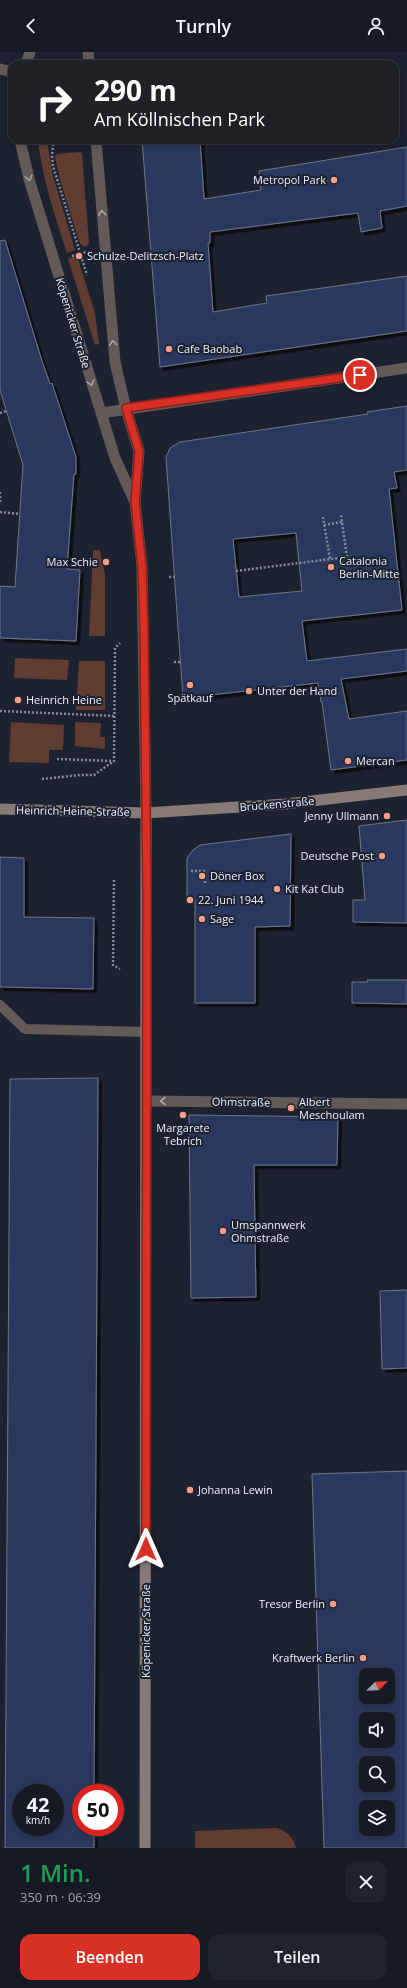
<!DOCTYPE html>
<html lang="de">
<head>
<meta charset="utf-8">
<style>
  body { margin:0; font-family:"Open Sans",sans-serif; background:#1f232c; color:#f1f3f6; height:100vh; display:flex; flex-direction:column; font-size:15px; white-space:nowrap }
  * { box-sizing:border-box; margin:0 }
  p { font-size:13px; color:#9ea1a6 }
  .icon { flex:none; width:22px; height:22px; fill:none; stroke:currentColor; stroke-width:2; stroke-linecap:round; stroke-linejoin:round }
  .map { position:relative; height:1796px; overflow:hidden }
  .panel { display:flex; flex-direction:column; background:#161a24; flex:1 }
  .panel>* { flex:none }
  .hud { position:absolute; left:8px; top:8px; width:391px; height:84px; border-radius:12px; box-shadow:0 2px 6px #0003,0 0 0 1px #353841; background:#202124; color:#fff; overflow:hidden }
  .needle { width:26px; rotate:67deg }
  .controls { position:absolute; left:359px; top:1616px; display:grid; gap:8px }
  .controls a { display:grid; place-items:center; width:36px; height:36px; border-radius:8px; background:#161a24; box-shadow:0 2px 6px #0003,0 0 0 1px #353841; font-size:20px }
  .speed { position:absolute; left:12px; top:1732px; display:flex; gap:8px; font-size:20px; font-weight:700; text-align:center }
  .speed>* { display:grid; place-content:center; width:52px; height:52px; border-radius:50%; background:#161a24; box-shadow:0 2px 6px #0003,0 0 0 1px #353841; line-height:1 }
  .speed small { font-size:10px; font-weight:400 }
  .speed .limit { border:6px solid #d22; background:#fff; color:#111 }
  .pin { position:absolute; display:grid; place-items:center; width:34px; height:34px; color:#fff; margin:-17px; border:2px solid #fff; border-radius:50%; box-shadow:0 1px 4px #0007 }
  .me { position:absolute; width:44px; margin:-22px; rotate:0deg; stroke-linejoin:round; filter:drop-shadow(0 0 3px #0008) }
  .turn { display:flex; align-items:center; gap:14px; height:84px; padding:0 20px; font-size:18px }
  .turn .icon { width:52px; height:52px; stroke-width:2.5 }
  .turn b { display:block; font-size:28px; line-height:34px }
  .round { display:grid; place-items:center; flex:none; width:42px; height:42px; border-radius:12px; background:#1f232c }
  .summary { display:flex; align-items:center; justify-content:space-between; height:68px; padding:0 20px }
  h1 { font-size:24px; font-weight:600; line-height:30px; color:#1e9e55 }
  .action { display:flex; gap:8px; margin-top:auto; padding:8px 20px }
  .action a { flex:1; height:46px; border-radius:12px; background:#d93025; color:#fff; font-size:16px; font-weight:600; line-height:46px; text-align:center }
  .action a+a { background:#1f232c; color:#f1f3f6 }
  header { display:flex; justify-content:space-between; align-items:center; height:52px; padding:0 20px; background:#161a24; font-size:18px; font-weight:600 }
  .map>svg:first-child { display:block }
  .green { fill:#613c31 }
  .building { fill:#2c395e; stroke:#6e7585; fill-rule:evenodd; filter:url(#shadow) }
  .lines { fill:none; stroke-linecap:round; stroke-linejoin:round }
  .path { stroke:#878b97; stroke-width:2.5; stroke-dasharray:2 2; stroke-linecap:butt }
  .service { stroke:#635a57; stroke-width:10 }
  .minor { stroke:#635a57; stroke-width:11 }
  .tertiary { stroke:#635a57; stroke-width:11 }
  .secondary { stroke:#877975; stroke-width:11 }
  .oneway { stroke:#a8a5a8 }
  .route-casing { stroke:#8d1f18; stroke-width:10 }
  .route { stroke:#d93025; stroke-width:7 }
  .poi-dot { fill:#f39f86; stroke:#1d2230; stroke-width:1.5 }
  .labels { text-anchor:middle; stroke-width:4; stroke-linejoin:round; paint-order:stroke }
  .poi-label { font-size:11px; fill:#ecf0f9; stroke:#1d2230; text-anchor:start }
  .street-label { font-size:11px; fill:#ecf0f9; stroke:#1d2230 }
</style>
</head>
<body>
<header><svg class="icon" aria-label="back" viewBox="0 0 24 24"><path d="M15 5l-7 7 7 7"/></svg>Turnly<svg class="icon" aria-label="person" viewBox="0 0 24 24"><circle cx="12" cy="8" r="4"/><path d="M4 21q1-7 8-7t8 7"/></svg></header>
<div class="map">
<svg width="407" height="1796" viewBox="0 0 407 1796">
  <defs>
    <filter id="shadow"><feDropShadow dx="3.5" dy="3.5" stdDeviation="0" flood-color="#0009"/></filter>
  </defs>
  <rect width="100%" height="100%" fill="#1d2230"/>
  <path class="green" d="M 47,89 L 53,124 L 75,198 L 67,201 C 55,164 43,129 38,90 Z
    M 79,100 L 82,101 L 89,191 L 86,195 L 80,192 L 61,131 L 55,105 L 57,102 Z
    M 77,204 L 95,261 L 99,292 L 95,293 L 68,207 Z
    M 93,498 L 100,498 L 105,523 L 105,584 L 89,584 Z
    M 15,606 L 69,608 L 67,628 L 14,626 Z
    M 79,609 L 105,609 L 105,658 L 76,658 Z
    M 11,670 L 64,673 L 63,698 L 49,698 L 49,711 L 9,710 Z
    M 75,670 L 101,671 L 100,685 L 105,685 L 105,697 L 75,694 Z
    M 277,1776 C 288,1780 293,1785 296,1796 L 195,1796 L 195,1779 Z"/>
  <path class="building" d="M 142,88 L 200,88 L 204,147 L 261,138 L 259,119 L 407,95 L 407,154 L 380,159 L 382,176 L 361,180 L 358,161 L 210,180 L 210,191 L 208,191 L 213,260 L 267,251 L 266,244 L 407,224 L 407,279 L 160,315 Z
    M 5,188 L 42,309 L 50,332 L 52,331 L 76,405 L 76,422 L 74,422 L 67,517 L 80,518 L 76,589 L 0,586 L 0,534 L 15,535 L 23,413 L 0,338 L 0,189 Z
    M 407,354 L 407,418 L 394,420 L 397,436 L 389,437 L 402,558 L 302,569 L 307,609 L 407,597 L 407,619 L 341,627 L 349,667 L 407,659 L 407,708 L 331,718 L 322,650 L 321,650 L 318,631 L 183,646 L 166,405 L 170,396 L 180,390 L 368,362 L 367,360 ZM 296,481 L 302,539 L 239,545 L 233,487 Z
    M 407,768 L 407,871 L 353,870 L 353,848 L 365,848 L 359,774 Z
    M 291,782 L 290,874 L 255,875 L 255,951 L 195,951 L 195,848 L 187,847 L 187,806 L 193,798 L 200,793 Z
    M 0,805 L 24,806 L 24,865 L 94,866 L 93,937 L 0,935 Z
    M 367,928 L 407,928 L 407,952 L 352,951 L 352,930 L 368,930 Z
    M 98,1026 L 94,1741 L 81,1741 L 81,1775 L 94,1775 L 94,1796 L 5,1796 L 10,1027 ZM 21,1741 L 55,1741 L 55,1775 L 21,1775 Z
    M 189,1063 L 338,1065 L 337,1113 L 254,1113 L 256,1245 L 191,1246 Z
    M 407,1238 L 407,1316 L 382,1317 L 380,1239 Z
    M 407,1419 L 407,1796 L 324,1796 L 312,1422 ZM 366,1623 L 388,1623 L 388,1645 L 366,1645 ZM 366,1667 L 388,1667 L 388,1689 L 366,1689 ZM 366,1711 L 388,1711 L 388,1733 L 366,1733 ZM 366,1755 L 388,1755 L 388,1777 L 366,1777 Z"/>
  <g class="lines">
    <path class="path" d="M 54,88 L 52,103 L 53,114 L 87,223
      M 54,88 L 63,92 L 74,88
      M 72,204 L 86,200
      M 0,361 L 6,359
      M 0,440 L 0,451
      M 0,460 L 20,462
      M 323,465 L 330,507
      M 324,473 L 342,470
      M 236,519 L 347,505 L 341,463
      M 169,525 L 174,525
      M 174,610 L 180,610
      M 0,659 L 115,664
      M 57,707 L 114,709 L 115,596 L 120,591
      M 42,727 L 80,723 L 94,723 L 114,709
      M 191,819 L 205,819 L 205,832
      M 114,828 L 113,913 L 120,917"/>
    <path class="service" d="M 0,953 L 25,977 L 147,980"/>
    <path class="minor" d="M 0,17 L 12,20
      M 101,361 L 407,316
      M 147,1049 L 407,1052"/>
    <path class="tertiary" d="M 88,0 L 89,12
      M 26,12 L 30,0
      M 20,88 L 29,127 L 115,406 L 135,450
      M 96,88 L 115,310 L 126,357 L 139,399 L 135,450 L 142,514 L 146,761"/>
    <path class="secondary" d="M 0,757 L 146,761 L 285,752 L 407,738
      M 145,1796 L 146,761"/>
  </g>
  <defs><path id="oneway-chevron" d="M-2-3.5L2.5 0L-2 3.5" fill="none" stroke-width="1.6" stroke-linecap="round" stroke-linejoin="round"/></defs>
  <g class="oneway">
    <use href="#oneway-chevron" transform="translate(29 126) rotate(75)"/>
    <use href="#oneway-chevron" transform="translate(102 161) rotate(-95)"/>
    <use href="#oneway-chevron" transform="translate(113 291) rotate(-96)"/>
    <use href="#oneway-chevron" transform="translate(91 331) rotate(73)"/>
    <use href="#oneway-chevron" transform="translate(163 1049) rotate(-180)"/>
  </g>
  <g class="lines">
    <g class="route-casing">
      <path id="route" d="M 146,1497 L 147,843 L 144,576 L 142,514 L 135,450 L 139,399 L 126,356 L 360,323"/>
    </g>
    <use href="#route" class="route"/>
  </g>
  <g class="poi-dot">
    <circle cx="334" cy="128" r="4"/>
    <circle cx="79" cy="204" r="4"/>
    <circle cx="169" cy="297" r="4"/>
    <circle cx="106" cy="510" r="4"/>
    <circle cx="331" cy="515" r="4"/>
    <circle cx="190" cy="633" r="4"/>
    <circle cx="249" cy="639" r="4"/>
    <circle cx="18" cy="648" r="4"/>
    <circle cx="348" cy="709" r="4"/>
    <circle cx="387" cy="764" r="4"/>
    <circle cx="382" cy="804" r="4"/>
    <circle cx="202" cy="824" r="4"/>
    <circle cx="277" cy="837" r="4"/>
    <circle cx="190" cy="848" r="4"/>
    <circle cx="202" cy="867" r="4"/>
    <circle cx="291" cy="1056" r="4"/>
    <circle cx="183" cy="1063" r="4"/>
    <circle cx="223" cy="1179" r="4"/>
    <circle cx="190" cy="1438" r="4"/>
    <circle cx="333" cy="1552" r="4"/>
    <circle cx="363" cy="1606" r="4"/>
  </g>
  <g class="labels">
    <g class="poi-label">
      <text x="326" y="132" text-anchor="end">Metropol Park</text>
      <text x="87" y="208">Schulze-Delitzsch-Platz</text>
      <text x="177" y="301">Cafe Baobab</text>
      <text x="339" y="513">Catalonia<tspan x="339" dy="13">Berlin-Mitte</tspan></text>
      <text x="98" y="514" text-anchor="end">Max Schie</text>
      <text x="257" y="643">Unter der Hand</text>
      <text x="190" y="650" text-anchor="middle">Spätkauf</text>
      <text x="26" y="652">Heinrich Heine</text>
      <text x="356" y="713">Mercan</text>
      <text x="379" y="768" text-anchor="end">Jenny Ullmann</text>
      <text x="374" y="808" text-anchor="end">Deutsche Post</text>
      <text x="210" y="828">Döner Box</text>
      <text x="285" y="841">Kit Kat Club</text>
      <text x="198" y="852">22. Juni 1944</text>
      <text x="210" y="871">Sage</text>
      <text x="299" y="1054">Albert<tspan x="299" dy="13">Meschoulam</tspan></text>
      <text x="183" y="1080" text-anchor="middle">Margarete<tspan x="183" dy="13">Tebrich</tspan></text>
      <text x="231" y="1177">Umspannwerk<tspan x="231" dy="13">Ohmstraße</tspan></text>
      <text x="198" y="1442">Johanna Lewin</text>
      <text x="325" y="1556" text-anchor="end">Tresor Berlin</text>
      <text x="355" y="1610" text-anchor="end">Kraftwerk Berlin</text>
    </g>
    <g class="street-label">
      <text transform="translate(73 271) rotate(73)" y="4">Köpenicker Straße</text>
      <text transform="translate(277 752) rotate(-5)" y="4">Brückenstraße</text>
      <text transform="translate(73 759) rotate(1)" y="4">Heinrich-Heine-Straße</text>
      <text transform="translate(241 1050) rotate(1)" y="4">Ohmstraße</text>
      <text transform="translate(146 1579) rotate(-90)" y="4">Köpenicker Straße</text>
    </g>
  </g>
</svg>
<div class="controls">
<a><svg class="needle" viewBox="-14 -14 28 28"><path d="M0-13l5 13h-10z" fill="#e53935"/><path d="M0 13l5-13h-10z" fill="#9ea1a6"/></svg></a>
<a><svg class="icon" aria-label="sound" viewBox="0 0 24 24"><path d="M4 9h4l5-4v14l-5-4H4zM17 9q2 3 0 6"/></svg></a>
<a><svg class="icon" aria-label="search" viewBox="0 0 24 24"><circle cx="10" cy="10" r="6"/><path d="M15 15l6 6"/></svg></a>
<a><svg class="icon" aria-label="layers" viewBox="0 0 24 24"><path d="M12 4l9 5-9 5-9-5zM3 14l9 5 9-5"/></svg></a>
</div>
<div class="speed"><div>42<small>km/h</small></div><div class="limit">50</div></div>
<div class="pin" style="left:360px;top:323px;background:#d93025"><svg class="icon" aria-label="arrive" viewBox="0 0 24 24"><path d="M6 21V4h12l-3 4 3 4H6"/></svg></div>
<svg class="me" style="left:146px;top:1497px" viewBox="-20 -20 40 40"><path d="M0-17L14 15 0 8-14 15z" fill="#d93025" stroke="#fff" stroke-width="4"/></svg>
<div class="hud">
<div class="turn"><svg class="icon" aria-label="right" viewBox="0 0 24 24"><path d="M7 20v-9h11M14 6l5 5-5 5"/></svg><div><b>290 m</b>Am Köllnischen Park</div></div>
</div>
</div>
<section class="panel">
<div class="summary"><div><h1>1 Min.</h1><p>350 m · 06:39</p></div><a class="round"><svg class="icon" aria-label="close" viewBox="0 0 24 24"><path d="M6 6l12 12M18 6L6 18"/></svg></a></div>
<div class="action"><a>Beenden</a><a>Teilen</a></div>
</section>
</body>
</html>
